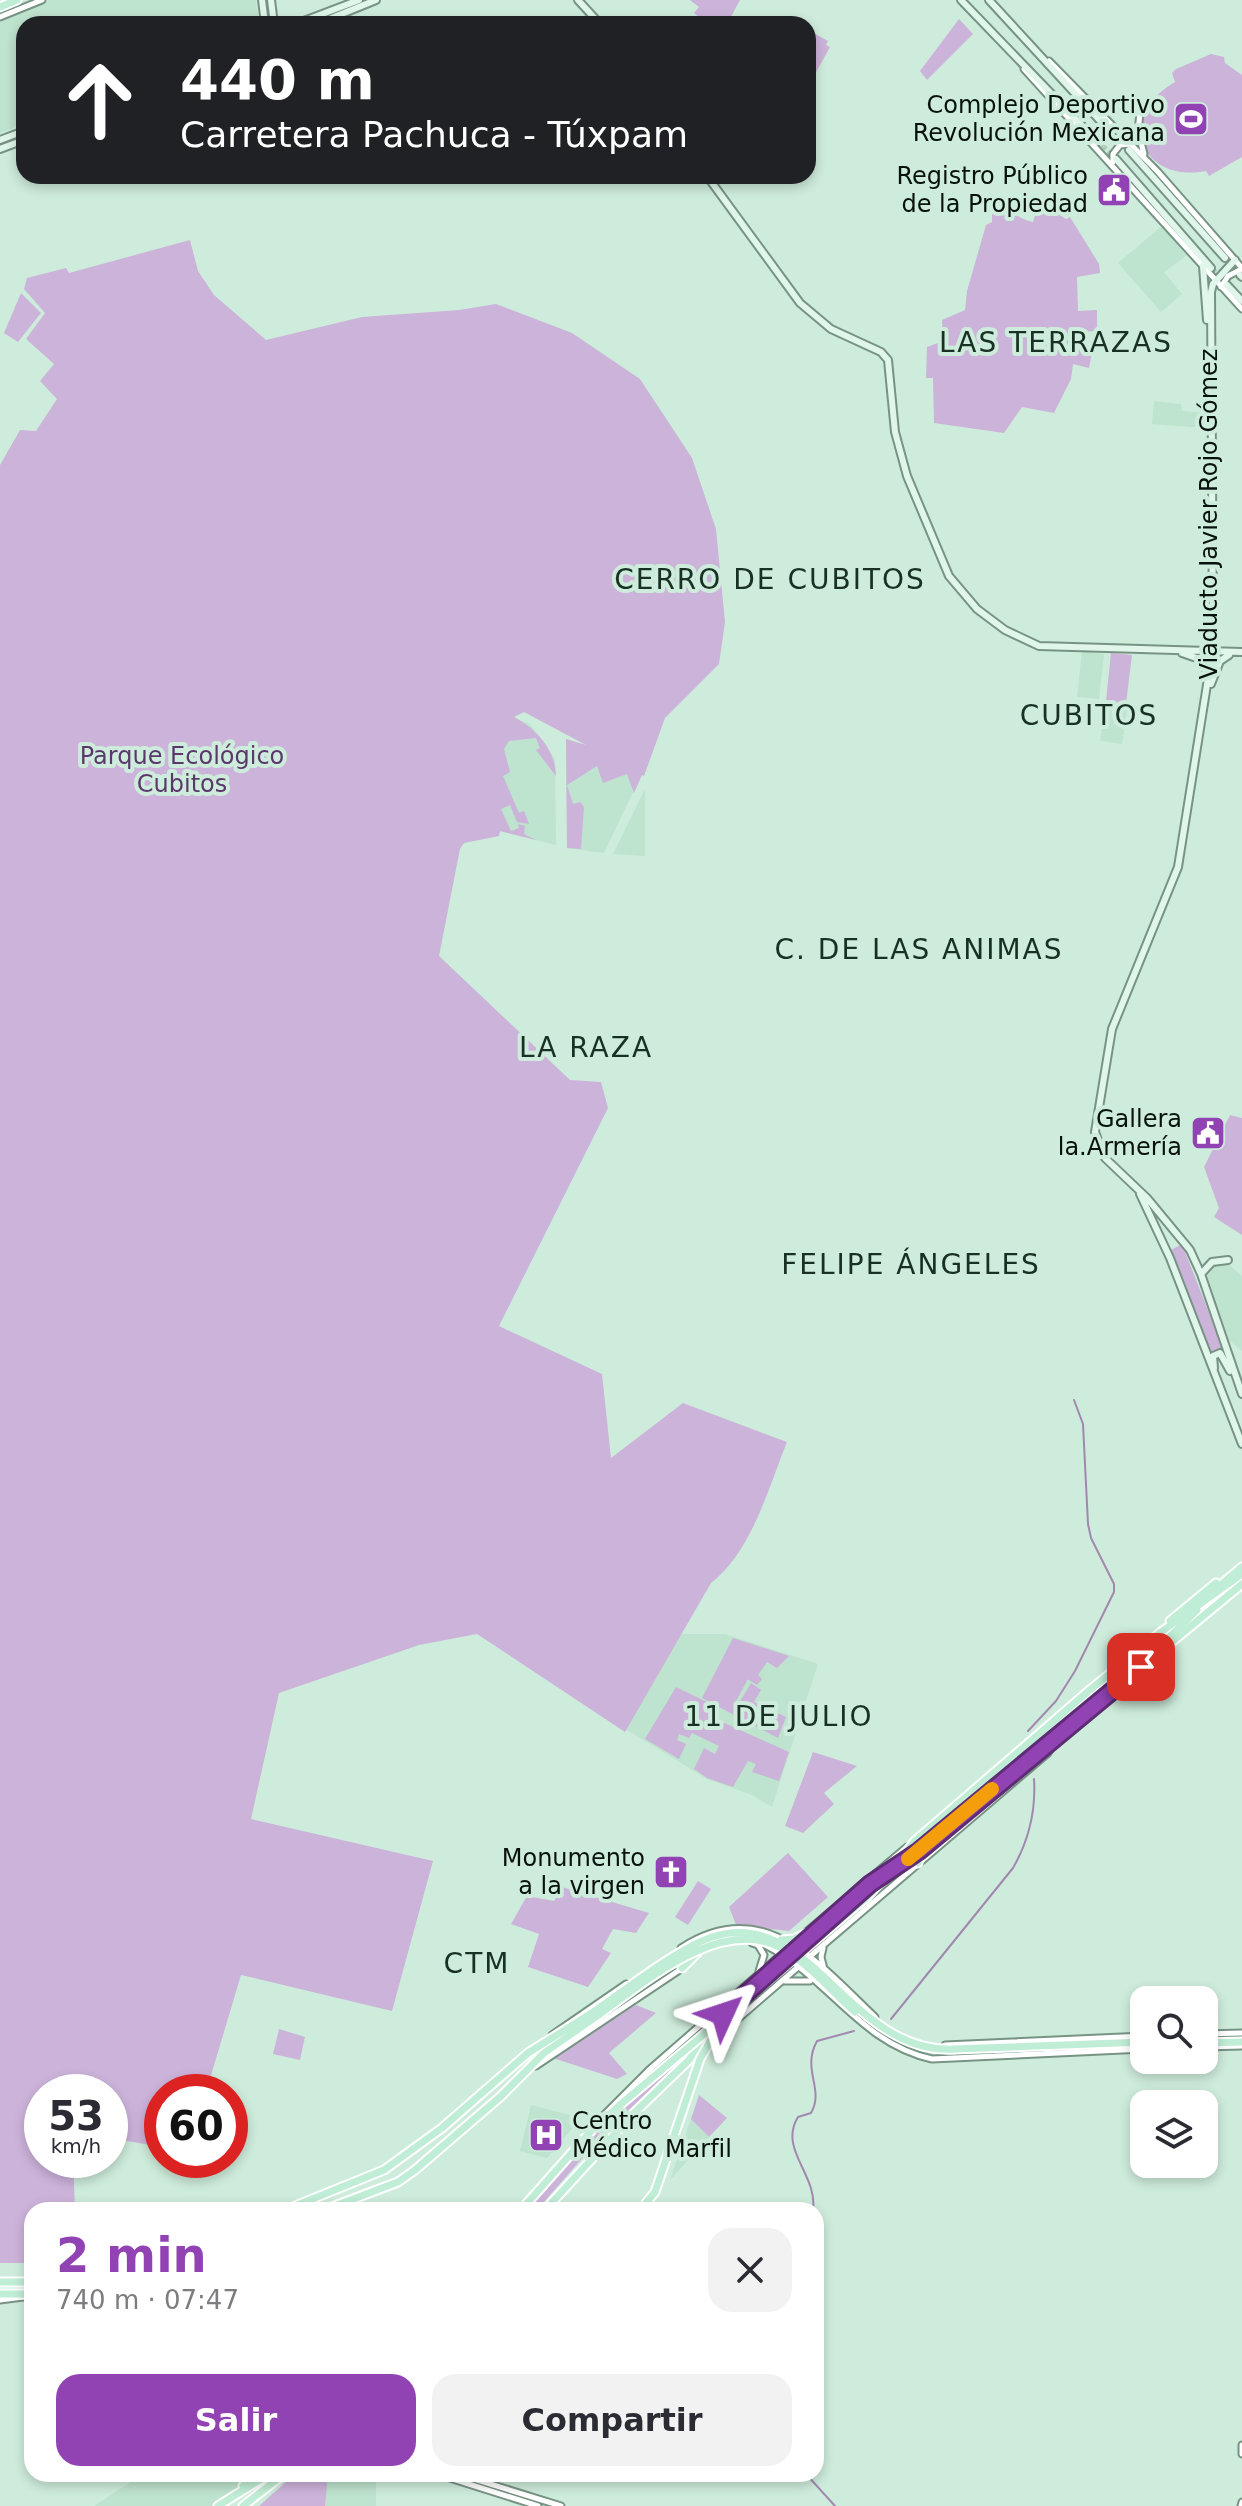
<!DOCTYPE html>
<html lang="es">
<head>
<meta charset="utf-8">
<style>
  body { margin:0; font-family:"DejaVu Sans",sans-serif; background:#f2f2f3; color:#2b2b33; height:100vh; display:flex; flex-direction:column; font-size:30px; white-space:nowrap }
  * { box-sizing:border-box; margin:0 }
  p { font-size:26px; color:#7c7c81 }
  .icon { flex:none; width:44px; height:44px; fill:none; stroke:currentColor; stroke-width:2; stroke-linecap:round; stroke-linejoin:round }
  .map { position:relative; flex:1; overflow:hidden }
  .sheet { position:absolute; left:24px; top:2202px; width:800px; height:280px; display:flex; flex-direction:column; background:#fff; border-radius:24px; box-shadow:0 4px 12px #0003 }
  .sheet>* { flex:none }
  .hud { position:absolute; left:16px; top:16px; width:800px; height:168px; border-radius:24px; box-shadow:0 4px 12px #0003; background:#202124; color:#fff; overflow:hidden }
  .fabs { position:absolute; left:1130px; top:1986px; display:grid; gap:16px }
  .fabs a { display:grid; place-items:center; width:88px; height:88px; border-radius:16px; background:#fff; box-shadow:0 4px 12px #0003; font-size:40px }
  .speed { position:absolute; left:24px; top:2074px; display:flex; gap:16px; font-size:40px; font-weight:700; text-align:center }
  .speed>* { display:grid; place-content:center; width:104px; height:104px; border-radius:50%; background:#fff; box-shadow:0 4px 12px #0003; line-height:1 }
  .speed small { font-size:20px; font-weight:400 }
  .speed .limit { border:12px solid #d22; background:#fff; color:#111 }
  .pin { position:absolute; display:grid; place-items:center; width:68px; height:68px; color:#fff; margin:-34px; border-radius:16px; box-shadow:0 4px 12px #0006 }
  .me { position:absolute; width:88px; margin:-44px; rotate:48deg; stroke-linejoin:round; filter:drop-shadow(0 0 6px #0008) }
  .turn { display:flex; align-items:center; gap:28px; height:168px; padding:0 32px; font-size:36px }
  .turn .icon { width:104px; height:104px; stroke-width:2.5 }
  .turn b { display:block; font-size:56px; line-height:68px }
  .round { display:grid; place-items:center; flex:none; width:84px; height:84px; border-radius:24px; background:#f2f2f3 }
  .overview { display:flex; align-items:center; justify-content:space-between; height:136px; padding:0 32px }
  h1 { font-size:48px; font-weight:600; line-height:60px; color:#9143b4 }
  .action { display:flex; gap:16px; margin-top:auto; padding:16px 32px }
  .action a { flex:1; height:92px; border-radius:24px; background:#9143b4; color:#fff; font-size:32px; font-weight:600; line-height:92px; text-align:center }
  .action a+a { background:#f2f2f3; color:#2b2b33 }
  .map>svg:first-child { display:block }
  .built { fill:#bee3ce }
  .green { fill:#ccb3da }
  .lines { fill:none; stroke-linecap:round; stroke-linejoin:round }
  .stream { stroke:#a288af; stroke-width:2 }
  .secondary-tunnel { stroke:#b0cbbc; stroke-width:6; stroke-dasharray:6 3; stroke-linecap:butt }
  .tertiary-casing { stroke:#779383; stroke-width:9 }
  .secondary-casing { stroke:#779383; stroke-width:10 }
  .primary-casing { stroke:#fff; stroke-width:11 }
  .tertiary { stroke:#fff; stroke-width:5 }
  .secondary { stroke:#e0f6ea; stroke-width:6 }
  .primary { stroke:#c0edd5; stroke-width:7 }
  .primary-bridge-casing { stroke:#fff; stroke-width:11; stroke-linecap:butt }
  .primary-bridge { stroke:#c0edd5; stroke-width:7 }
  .route-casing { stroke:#5e2c75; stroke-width:20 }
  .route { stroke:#9143b4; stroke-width:14 }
  .slow { stroke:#f59e0b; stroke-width:14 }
  .labels { text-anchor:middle; stroke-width:8; stroke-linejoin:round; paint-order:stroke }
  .poi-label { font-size:24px; fill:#08120d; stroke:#ceecdb; text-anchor:end }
  .street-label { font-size:24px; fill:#08120d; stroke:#ceecdb }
  .park-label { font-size:24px; fill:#5b386c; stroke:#ceecdb }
  .quarter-label { font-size:28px; letter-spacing:2px; fill:#183124; stroke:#ceecdb }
</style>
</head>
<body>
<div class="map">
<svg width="1242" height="2506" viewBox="0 0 1242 2506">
  <rect width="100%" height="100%" fill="#ceecdb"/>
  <path class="built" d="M 50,0 L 256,0 L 259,24 L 24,24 L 24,124 L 0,133 L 0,20 Z
    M 1162,226 L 1186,256 L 1164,272 L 1182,294 L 1161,312 L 1118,263 Z
    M 1154,401 L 1181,404 L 1182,411 L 1204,413 L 1204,428 L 1152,424 Z
    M 1082,651 L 1104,654 L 1099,699 L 1077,697 Z
    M 1106,701 L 1128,704 L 1122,744 L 1100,741 Z
    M 503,714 L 530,724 L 555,759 L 556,845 L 499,831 Z
    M 566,739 L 644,769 L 604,853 L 567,848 Z
    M 645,789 L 645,856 L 613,854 Z
    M 1226,1262 L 1242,1276 L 1242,1351 L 1229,1340 L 1206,1276 L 1210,1267 Z
    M 677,1634 L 725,1634 L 818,1664 L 772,1807 L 752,1795 L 707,1779 L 619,1725 Z
    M 531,2105 L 581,2118 L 547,2158 L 520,2151 Z
    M 691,2119 L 709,2137 L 670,2180 L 682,2145 Z
    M 143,2474 L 259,2474 L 262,2478 L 223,2506 L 94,2506 Z
    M 310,2474 L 376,2474 L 376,2506 L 266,2506 Z"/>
  <path class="green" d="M 690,0 L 740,0 L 727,24 L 708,24 L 694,13 L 699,7 Z
    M 959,19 L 973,34 L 927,80 L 920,71 Z
    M 810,31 L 828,41 L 826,45 L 830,47 L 814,76 L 810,78 Z
    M 1211,54 L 1224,57 L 1225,63 L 1242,75 L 1242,157 L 1209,176 L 1206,171 C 1139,184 1116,115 1175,82 L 1172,73 L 1176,69 Z
    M 1009,199 C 1012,215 1018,218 1033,222 L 1039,201 L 1061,209 L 1060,215 L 1066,219 L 1070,217 L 1099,264 L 1100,273 L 1077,277 L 1078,311 L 1097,310 L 1097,331 L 1078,332 L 1078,344 L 1093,347 L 1089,368 L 1073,364 L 1071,379 L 1054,413 L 1022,407 L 1004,433 L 934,423 L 933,378 L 926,378 L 927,347 L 943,341 L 942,320 L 965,310 L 967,291 L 986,225 L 992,222 L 992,202 Z
    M 190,240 L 198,271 L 214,295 L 266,340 L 362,317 L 459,310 L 496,304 L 572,333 L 640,379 L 692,458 L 716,529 L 725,622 L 719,664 L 665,718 L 644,776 L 642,775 L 634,793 L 627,774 L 603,783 L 597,766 L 567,785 L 573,804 L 580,802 L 584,807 L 581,849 L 567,848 L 566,739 L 586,745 L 524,712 L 514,717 C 536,729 555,748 556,776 L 536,750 L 540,748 L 536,738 L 509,741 L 504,749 L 510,772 L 503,776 L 519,813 L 524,811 L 529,824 L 517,822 L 510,805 L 501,809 L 511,831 L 519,828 L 518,824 L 525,826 L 524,834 L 536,840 L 500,831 L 499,836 L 464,843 L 460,849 L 439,956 L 570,1080 L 601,1082 L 608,1108 L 499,1326 L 602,1374 L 611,1458 L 683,1403 L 787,1442 C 768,1489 752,1551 711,1583 L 625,1732 L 477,1634 L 419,1645 L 279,1693 L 251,1819 L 433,1861 L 392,2011 L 241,1975 L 206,2092 L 162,2092 L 162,2147 L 110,2138 L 110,2092 L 42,2092 L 42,2160 L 73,2160 L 75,2210 L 32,2210 L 32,2263 L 0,2263 L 0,465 L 20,430 L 36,431 L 57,399 L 40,381 L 54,364 L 26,339 L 45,313 L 24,289 L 27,278 L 66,268 L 69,273 Z
    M 21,293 L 41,313 L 18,342 L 4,333 Z
    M 1111,653 L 1132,655 L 1126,704 L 1106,701 Z
    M 1230,1115 L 1242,1118 L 1242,1235 L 1214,1217 L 1219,1208 L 1204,1167 Z
    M 1182,1244 L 1224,1351 L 1208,1353 L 1169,1251 Z
    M 1181,1621 L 1021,1763 L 936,1830 L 1045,1731 Z
    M 733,1638 L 789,1656 L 777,1668 L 767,1662 L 758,1675 L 762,1679 L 757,1685 L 733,1670 L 748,1679 L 735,1703 L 748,1709 L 739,1703 L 751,1683 L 761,1690 L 754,1702 L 786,1717 L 778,1738 L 702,1698 Z
    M 676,1687 L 711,1704 L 708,1710 L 714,1713 L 713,1718 L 789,1752 L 779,1781 L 752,1772 L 756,1764 L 748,1761 L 733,1787 L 707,1778 L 694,1769 L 704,1748 L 715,1754 L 719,1746 L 692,1733 L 689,1738 L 679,1734 L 677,1740 L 686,1744 L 679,1759 L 645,1739 Z
    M 813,1752 L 857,1766 L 824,1793 L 834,1804 L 803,1833 L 785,1826 Z
    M 788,1853 L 828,1897 L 789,1931 L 736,1925 L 729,1907 Z
    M 698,1881 L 711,1889 L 688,1925 L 675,1917 Z
    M 562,1887 L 649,1913 L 636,1933 L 613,1929 L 602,1949 L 611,1953 L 588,1987 L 528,1967 L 539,1934 L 511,1924 L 527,1896 L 554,1901 Z
    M 636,2005 L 656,2013 L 609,2053 L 627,2074 L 617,2079 L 553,2058 L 604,2021 Z
    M 710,2021 L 687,2054 L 599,2139 L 537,2210 L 526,2210 L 576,2151 L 673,2060 L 669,2057 Z
    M 279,2029 L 305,2037 L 300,2060 L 273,2054 Z
    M 699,2095 L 727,2118 L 709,2137 L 691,2119 Z
    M 295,2474 L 328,2474 L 325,2506 L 259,2506 Z"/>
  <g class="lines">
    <path class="stream" d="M 1028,1731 L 1056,1701 L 1075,1671 L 1114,1592 L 1114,1584 L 1091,1538 L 1088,1524 L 1083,1424 L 1074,1400
      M 891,2019 L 1013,1868 C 1029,1840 1036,1811 1034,1779
      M 813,2210 C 818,2175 778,2149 798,2117 L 811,2113 C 825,2089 801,2070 817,2041 L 854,2031
      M 806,2474 L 835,2506"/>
    <path class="secondary-tunnel" d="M 1106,127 L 1129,150
      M 1095,139 L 1115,159
      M 1211,268 L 1227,285"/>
    <g class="tertiary-casing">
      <path id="tertiary" d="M 0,17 L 42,0
        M 1049,61 L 1158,172 L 1242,268
        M 1024,69 L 1242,309
        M 1141,104 L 1138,131 L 1144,154
        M 1093,145 L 1109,132 L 1110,123
        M 1113,162 L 1113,154 L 1120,145 L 1130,144
        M 1221,287 L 1228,276 L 1242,269
        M 805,1933 L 907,1847
        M 752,1943 L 758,1945 L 764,1955 L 759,1971
        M 767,1946 C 829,1978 860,2043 932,2059 L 1144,2049
        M 681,1948 C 764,1894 818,1963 875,2017
        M 823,1948 L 821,1957 L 824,1969
        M 808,1958 L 1048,1753 L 1055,1741
        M 785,1981 L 810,1981
        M 1204,2034 L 1242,2033
        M 552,2035 L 626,1984
        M 945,2045 L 1144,2036
        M 1204,2047 L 1242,2046
        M 694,2057 L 798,1967
        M 536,2066 L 684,1967
        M 595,2124 L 649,2070 L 783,1953
        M 0,2300 L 31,2296
        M 1242,2445 L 1242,2454
        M 437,2474 L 538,2506
        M 458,2474 L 561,2506
        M 1241,2506 L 1242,2502"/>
    </g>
    <g class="secondary-casing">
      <path id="secondary" d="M 262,0 L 265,24
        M 271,0 L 274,24
        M 578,0 L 600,24
        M 961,0 L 1095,139
        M 989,0 L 1105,126
        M 296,24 L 359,0
        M 317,24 L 376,0
        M 0,140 L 24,131
        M 0,149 L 24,140
        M 1129,150 L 1225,258
        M 1116,159 L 1211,268
        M 707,176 L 800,303 L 831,329 L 881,352 L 888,360 L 895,432 L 907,476 L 949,576 L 977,609 L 1005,630 L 1039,646 L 1242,652
        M 1235,260 L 1213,284 L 1211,292 L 1213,647 L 1178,867 L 1112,1029 L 1095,1132 L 1105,1158 L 1147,1198 L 1190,1250 L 1201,1274 L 1242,1394
        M 1203,266 L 1207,320
        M 1240,275 L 1242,277
        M 1227,285 L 1242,301
        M 1182,653 L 1205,661 L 1208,684
        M 1211,684 L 1220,661 L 1229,655
        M 1140,1194 L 1170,1258 L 1242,1444
        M 1201,1274 L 1212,1262 L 1228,1260
        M 1214,1368 L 1213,1356 L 1220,1353 L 1230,1371"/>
    </g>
    <g class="primary-casing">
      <path id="primary" d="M 0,7 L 17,0
        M 1210,1594 L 1242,1567
        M 1170,1621 L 1216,1583
        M 1149,1657 L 1197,1610
        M 973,1806 L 1242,1584
        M 900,1860 L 915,1841 L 1091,1689 L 1161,1632 L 1242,1574
        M 918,1863 L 913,1854 L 939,1825
        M 682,1968 L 697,1953
        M 1204,2043 L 1242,2042
        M 955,2049 L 1144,2042
        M 646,2203 L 655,2192
        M 285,2210 L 384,2170 L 442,2128 L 528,2053 L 587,2016
        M 324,2210 L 398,2182 L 415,2170 L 500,2097 L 544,2053 L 590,2021
        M 521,2210 L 592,2130 L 621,2104
        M 545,2210 L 634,2113 L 689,2060 L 708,2033
        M 0,2282 L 32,2282
        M 0,2294 L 32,2294
        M 243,2486 L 257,2474
        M 218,2506 L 269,2474
        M 243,2506 L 284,2474"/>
    </g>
    <use href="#tertiary" class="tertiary"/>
    <use href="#secondary" class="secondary"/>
    <use href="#primary" class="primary"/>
    <g class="primary-bridge-casing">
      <path id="primary-bridge" d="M 781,1940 L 794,1939 L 807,1933
        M 587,2016 C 622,1993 674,1950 712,1937 C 810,1904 850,2056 955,2049
        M 718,2020 L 845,1905 L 879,1876 L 913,1856 L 973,1806
        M 590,2021 C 640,1987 718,1914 781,1948 C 808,1963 832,1992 855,2012
        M 621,2104 L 867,1897 L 900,1860
        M 655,2192 L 700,2059 L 718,2027"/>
    </g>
    <use href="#primary-bridge" class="primary-bridge"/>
  </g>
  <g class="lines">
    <g class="route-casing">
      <path id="route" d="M 723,2014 L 870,1884 L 919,1851 L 1141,1667"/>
    </g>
    <use href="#route" class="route"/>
    <path class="slow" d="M 908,1859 L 992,1789"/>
  </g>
  <defs>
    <g id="stadium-square" transform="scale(1.8)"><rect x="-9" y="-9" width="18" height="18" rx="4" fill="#9143b4" stroke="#ceecdb"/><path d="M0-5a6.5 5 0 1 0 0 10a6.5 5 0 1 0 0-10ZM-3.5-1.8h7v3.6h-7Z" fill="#fff"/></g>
    <g id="civic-square" transform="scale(1.8)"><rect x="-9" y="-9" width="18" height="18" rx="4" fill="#9143b4" stroke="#ceecdb"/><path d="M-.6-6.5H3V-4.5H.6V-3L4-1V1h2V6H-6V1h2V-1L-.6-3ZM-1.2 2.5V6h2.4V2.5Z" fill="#fff"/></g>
    <g id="church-square" transform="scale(1.8)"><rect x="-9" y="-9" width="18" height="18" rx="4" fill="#9143b4" stroke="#ceecdb"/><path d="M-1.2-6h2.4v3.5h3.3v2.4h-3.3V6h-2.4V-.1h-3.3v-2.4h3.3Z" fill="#fff"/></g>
    <g id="hospital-square" transform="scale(1.8)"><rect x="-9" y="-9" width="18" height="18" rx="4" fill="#9143b4" stroke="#ceecdb"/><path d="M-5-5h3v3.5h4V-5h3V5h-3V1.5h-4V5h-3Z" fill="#fff"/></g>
  </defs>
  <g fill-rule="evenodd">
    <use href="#stadium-square" x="1191" y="119"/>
    <use href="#civic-square" x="1114" y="190"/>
    <use href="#civic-square" x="1208" y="1133"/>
    <use href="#church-square" x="671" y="1872"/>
    <use href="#hospital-square" x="546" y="2135"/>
  </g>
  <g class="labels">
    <g class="poi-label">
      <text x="1165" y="113">Complejo Deportivo<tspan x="1165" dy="28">Revolución Mexicana</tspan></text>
      <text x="1088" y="184">Registro Público<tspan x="1088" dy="28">de la Propiedad</tspan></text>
      <text x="1182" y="1127">Gallera<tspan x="1182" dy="28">la.Armería</tspan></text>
      <text x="645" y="1866">Monumento<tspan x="645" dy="28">a la virgen</tspan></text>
      <text x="572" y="2129" text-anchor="start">Centro<tspan x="572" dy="28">Médico Marfil</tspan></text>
    </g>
    <g class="street-label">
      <text transform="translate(1209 514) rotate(-90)" y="8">Viaducto Javier Rojo Gómez</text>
    </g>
    <g class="park-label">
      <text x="182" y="764">Parque Ecológico<tspan x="182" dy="28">Cubitos</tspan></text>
    </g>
    <g class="quarter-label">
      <text x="1056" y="352">LAS TERRAZAS</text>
      <text x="770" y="589">CERRO DE CUBITOS</text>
      <text x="1089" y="725">CUBITOS</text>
      <text x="919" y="959">C. DE LAS ANIMAS</text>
      <text x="586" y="1057">LA RAZA</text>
      <text x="911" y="1274">FELIPE ÁNGELES</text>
      <text x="779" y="1726">11 DE JULIO</text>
      <text x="477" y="1973">CTM</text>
    </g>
  </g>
</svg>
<div class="fabs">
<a><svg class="icon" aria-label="search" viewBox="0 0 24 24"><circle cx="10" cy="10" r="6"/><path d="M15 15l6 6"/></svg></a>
<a><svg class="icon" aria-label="layers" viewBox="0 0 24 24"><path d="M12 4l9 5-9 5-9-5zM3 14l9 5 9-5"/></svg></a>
</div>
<div class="speed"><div>53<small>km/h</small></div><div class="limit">60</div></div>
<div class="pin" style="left:1141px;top:1667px;background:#d93025"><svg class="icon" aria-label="arrive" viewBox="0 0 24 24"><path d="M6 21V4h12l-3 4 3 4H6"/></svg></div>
<svg class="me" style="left:723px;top:2014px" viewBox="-20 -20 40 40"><path d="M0-17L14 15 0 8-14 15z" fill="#9143b4" stroke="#fff" stroke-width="4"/></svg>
<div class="hud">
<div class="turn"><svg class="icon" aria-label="ahead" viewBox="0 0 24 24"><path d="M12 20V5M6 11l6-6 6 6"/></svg><div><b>440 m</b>Carretera Pachuca - Túxpam</div></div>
</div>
<section class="sheet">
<div class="overview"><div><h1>2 min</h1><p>740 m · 07:47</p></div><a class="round"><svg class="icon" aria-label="close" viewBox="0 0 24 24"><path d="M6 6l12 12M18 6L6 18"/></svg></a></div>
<div class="action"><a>Salir</a><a>Compartir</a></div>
</section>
</div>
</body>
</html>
